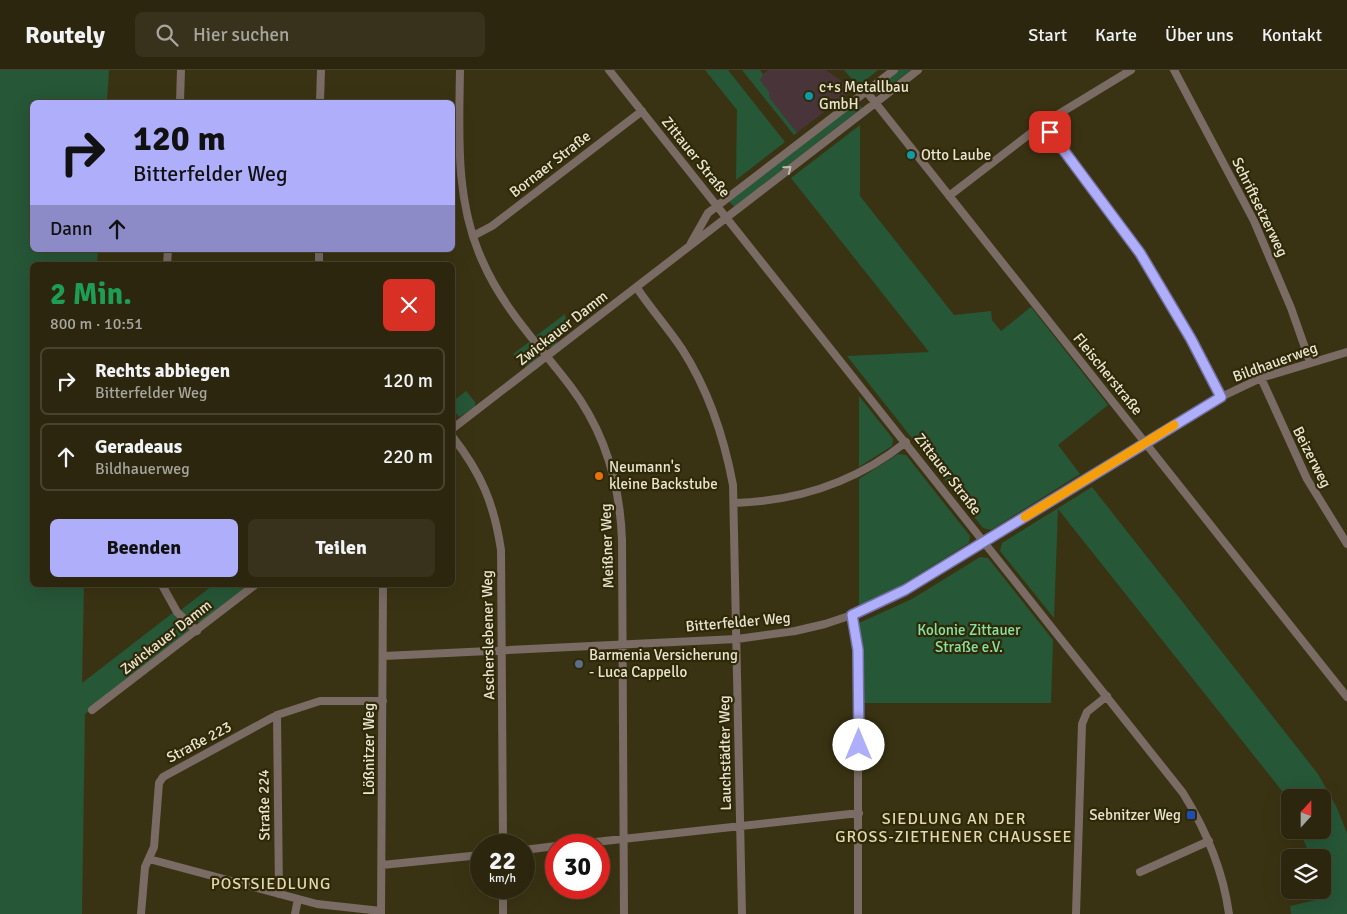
<!DOCTYPE html>
<html lang="de">
<head>
<meta charset="utf-8">
<style>
  body { margin:0; font-family:Signika,sans-serif; background:#38321c; color:#f1f3f6; height:100vh; display:flex; flex-direction:column; font-size:19px; white-space:nowrap }
  * { box-sizing:border-box; margin:0 }
  p { font-size:16px; color:#a6a59e }
  .icon { flex:none; width:28px; height:28px; fill:none; stroke:currentColor; stroke-width:2; stroke-linecap:round; stroke-linejoin:round }
  .map { position:relative; flex:1; overflow:hidden }
  .sheet { position:absolute; left:30px; top:192px; width:425px; height:325px; display:flex; flex-direction:column; background:#2c260e; border-radius:8px; box-shadow:0 5px 20px #0002,0 0 0 1px #48432e }
  .sheet>* { flex:none }
  .banner { position:absolute; left:30px; top:30px; width:425px; height:152px; border-radius:8px; box-shadow:0 5px 20px #0002,0 0 0 1px #48432e; background:#afaefa; color:#111; overflow:hidden }
  .needle { width:32px; rotate:21deg }
  .fabs { position:absolute; left:1281px; top:719px; display:grid; gap:10px }
  .fabs a { display:grid; place-items:center; width:50px; height:50px; border-radius:8px; background:#2c260e; box-shadow:0 5px 20px #0002,0 0 0 1px #48432e; font-size:25px }
  .speed { position:absolute; left:470px; top:764px; display:flex; gap:10px; font-size:25px; font-weight:700; text-align:center }
  .speed>* { display:grid; place-content:center; width:65px; height:65px; border-radius:50%; background:#2c260e; box-shadow:0 5px 20px #0002,0 0 0 1px #48432e; line-height:1 }
  .speed small { font-size:12px; font-weight:400 }
  .speed .limit { border:8px solid #d22; background:#fff; color:#111 }
  .pin { position:absolute; display:grid; place-items:center; width:42px; height:42px; color:#fff; margin:-21px; border-radius:10px; box-shadow:0 2px 8px #0006 }
  .me { position:absolute; width:55px; margin:-28px; rotate:0deg; stroke-linejoin:round; filter:drop-shadow(0 0 4px #0008) }
  .turn { display:flex; align-items:center; gap:18px; height:105px; padding:0 20px; font-size:22px }
  .turn .icon { width:65px; height:65px; stroke-width:2.5 }
  .turn b { display:block; font-size:35px; line-height:42px }
  .then { display:flex; align-items:center; height:48px; padding:0 20px; background:#0003; gap:10px; font-size:19px }
  .round { display:grid; place-items:center; flex:none; width:52px; height:52px; border-radius:8px; background:#38321c }
  .head { display:flex; align-items:center; justify-content:space-between; height:85px; padding:0 20px }
  h1 { font-size:30px; font-weight:700; line-height:38px; color:#1e9e55 }
  .button { display:flex; gap:10px; margin-top:auto; padding:10px 20px }
  .button a { flex:1; height:58px; border-radius:8px; background:#afaefa; color:#111; font-size:20px; font-weight:700; line-height:58px; text-align:center }
  .button a+a { background:#38321c; color:#f1f3f6 }
  ul { padding:0; list-style:none }
  li { display:flex; align-items:center; gap:15px; height:68px; margin:0 10px 8px; padding:0 10px; border:2px solid #48432e; border-radius:8px }
  li div { flex:1 }
  li b { display:block; font-size:19px }
  li em { font-style:normal }
  header { display:flex; align-items:center; gap:30px; box-sizing:border-box; height:70px; padding:0 25px; background:#2c260e; border-bottom:1px solid #48432e }
  header strong { font-size:24px }
  nav { display:flex; gap:28px; margin-inline-start:auto; font-size:18px }
  .search { width:350px; height:45px; background:#38321c; display:flex; align-items:center; gap:12px; box-sizing:border-box; padding:0 18px; border-radius:8px; color:#a6a59e; font-size:19px }
  .map>svg:first-child { display:block }
  .commercial { fill:#493439 }
  .green { fill:#265737 }
  .lines { fill:none; stroke-linecap:round; stroke-linejoin:round }
  .minor { stroke:#7a6b64; stroke-width:8 }
  .oneway { stroke:#c2baab }
  .route-casing { stroke:#7271a2; stroke-width:12 }
  .route { stroke:#afaefa; stroke-width:9 }
  .slow { stroke:#f59e0b; stroke-width:9 }
  .culture-dot { fill:#0f9aa8; stroke:#302908; stroke-width:2 }
  .food-dot { fill:#e8710a; stroke:#302908; stroke-width:2 }
  .service-dot { fill:#5c6f8a; stroke:#302908; stroke-width:2 }
  .transit-dot { fill:#1a4fb4; stroke:#302908; stroke-width:2 }
  .labels { text-anchor:middle; stroke-width:4.5; stroke-linejoin:round; paint-order:stroke }
  .poi-label { font-size:15px; fill:#e8e4d1; stroke:#302908; text-anchor:start }
  .street-label { font-size:15px; fill:#e8e4d1; stroke:#302908 }
  .park-label { font-size:15px; fill:#86e1a3; stroke:#302908 }
  .neighbourhood-label { font-size:16px; letter-spacing:1px; fill:#e1d9b4; stroke:#302908 }
</style>
</head>
<body>
<header>
<strong>Routely</strong>
<div class="search"><svg class="icon" aria-label="search" viewBox="0 0 24 24"><circle cx="10" cy="10" r="6"/><path d="M15 15l6 6"/></svg>Hier suchen</div>
<nav><a>Start</a><a>Karte</a><a>Über uns</a><a>Kontakt</a></nav>
</header>
<div class="map">
<svg width="1347" height="844" viewBox="0 0 1347 844">
  <rect width="100%" height="100%" fill="#3a3313"/>
  <path class="commercial" d="M 768,0 L 826,0 L 840,10 L 850,22 L 794,65 L 752,12 Z"/>
  <path class="green" d="M 0,0 L 109,0 L 107,32 L 32,32 L 32,180 L 98,180 L 97,195 L 32,195 L 32,515 L 84,515 L 82,613 L 174,542 L 194,560 L 85,644 L 82,844 L 0,844 Z
    M 705,0 L 728,0 L 785,72 L 736,110 L 737,40 Z
    M 742,0 L 760,0 L 763,4 L 760,10 L 769,22 L 769,27 L 797,63 L 794,65 Z
    M 844,0 L 878,0 L 858,16 Z
    M 899,0 L 911,0 L 882,22 L 878,16 Z
    M 857,32 L 862,38 L 734,137 L 729,131 Z
    M 860,55 L 860,126 L 954,245 L 991,241 L 992,250 L 1001,261 L 1031,237 L 1108,335 L 1058,375 L 1080,404 L 991,460 L 983,458 L 847,286 L 929,282 L 791,108 Z
    M 565,244 L 567,258 L 559,264 L 556,276 L 547,278 L 536,266 Z
    M 529,272 L 538,287 L 537,291 L 526,297 L 513,284 Z
    M 466,321 L 475,332 L 475,337 L 459,347 L 453,339 L 453,331 Z
    M 859,326 L 893,369 L 892,376 L 859,397 Z
    M 898,384 L 906,385 L 970,466 L 969,473 L 897,518 L 859,536 L 859,409 Z
    M 1092,417 L 1318,704 L 1337,738 L 1347,763 L 1347,844 L 1291,844 L 1290,836 L 1324,828 L 1321,820 L 1322,788 L 1310,787 L 1300,760 L 1322,760 L 1322,728 L 1290,728 L 1290,731 L 1058,439 L 1054,548 L 1000,481 L 1002,473 Z
    M 980,487 L 988,488 L 1053,570 L 1051,633 L 863,633 L 863,580 L 859,553 L 912,529 Z
    M 213,515 L 240,515 L 245,521 L 203,552 L 193,552 L 181,540 Z"/>
  <g class="lines">
    <path class="minor" d="M 460,0 C 459,65 455,130 482,190 C 503,239 540,276 571,317 C 605,362 620,415 622,470 L 624,844
      M 609,0 L 1183,723 C 1206,760 1223,800 1229,844
      M 1174,0 L 1254,151 L 1291,238 L 1310,292
      M 866,21 L 1347,627
      M 180,32 L 181,0
      M 320,32 L 321,0
      M 1044,53 L 1136,177 L 1191,269 L 1221,327
      M 949,126 L 1044,53 L 1131,0
      M 473,166 L 492,156 L 642,41
      M 691,173 L 708,143 L 894,0
      M 319,180 L 319,195
      M 167,195 L 168,180
      M 637,218 C 651,239 668,258 682,279 C 709,321 724,367 733,415 L 742,844
      M 1261,308 L 1307,409 L 1347,474
      M 452,359 L 918,0
      M 452,366 C 481,403 494,433 501,480 L 503,775
      M 735,433 C 798,431 856,412 906,372
      M 162,515 L 177,542 L 197,561
      M 852,545 L 858,580 L 858,844
      M 384,586 L 737,569 L 795,561 L 825,554 L 852,545 L 905,520 L 1221,327 L 1261,308 L 1347,282
      M 92,640 L 255,515
      M 277,645 L 279,824
      M 568,775 L 859,743
      M 524,780 L 556,776
      M 149,789 L 317,834 L 381,841
      M 382,795 L 481,785
      M 1140,802 L 1209,771
      M 503,818 L 503,844
      M 141,844 L 145,797 L 154,777 L 159,713 L 163,707 L 277,645 L 320,631 L 383,631
      M 295,844 L 298,829
      M 381,844 L 383,515
      M 1076,844 L 1082,654 L 1087,642 L 1107,626"/>
  </g>
  <defs><path id="oneway-chevron" d="M-2-3.5L2.5 0L-2 3.5" fill="none" stroke-width="1.6" stroke-linecap="round" stroke-linejoin="round" transform="scale(1.25)"/></defs>
  <use class="oneway" href="#oneway-chevron" transform="translate(788 99) rotate(-39)"/>
  <g class="lines">
    <g class="route-casing">
      <path id="route" d="M 859,675 L 858,580 L 852,545 L 905,520 L 1221,327 L 1191,269 L 1140,183 L 1050,62"/>
    </g>
    <use href="#route" class="route"/>
    <path class="slow" d="M 1025,447 L 1174,355"/>
  </g>
  <g class="culture-dot">
    <circle cx="809" cy="26" r="5"/>
    <circle cx="911" cy="85" r="5"/>
  </g>
  <circle class="food-dot" cx="599" cy="406" r="5"/>
  <circle class="service-dot" cx="579" cy="594" r="5"/>
  <rect class="transit-dot" x="1186" y="740" width="10" height="10" rx="2.5"/>
  <g class="labels">
    <g class="poi-label">
      <text x="819" y="22">c+s Metallbau<tspan x="819" dy="17">GmbH</tspan></text>
      <text x="921" y="90">Otto Laube</text>
      <text x="609" y="402">Neumann's<tspan x="609" dy="17">kleine Backstube</tspan></text>
      <text x="589" y="590">Barmenia Versicherung<tspan x="589" dy="17">- Luca Cappello</tspan></text>
      <text x="1181" y="750" text-anchor="end">Sebnitzer Weg</text>
    </g>
    <g class="street-label">
      <text transform="translate(696 87) rotate(51)" y="5">Zittauer Straße</text>
      <text transform="translate(550 94) rotate(-38)" y="5">Bornaer Straße</text>
      <text transform="translate(1260 137) rotate(64)" y="5">Schriftsetzerweg</text>
      <text transform="translate(562 258) rotate(-38)" y="5">Zwickauer Damm</text>
      <text transform="translate(1275 292) rotate(-20)" y="5">Bildhauerweg</text>
      <text transform="translate(1108 304) rotate(51)" y="5">Fleischerstraße</text>
      <text transform="translate(1312 387) rotate(63)" y="5">Beizerweg</text>
      <text transform="translate(948 404) rotate(52)" y="5">Zittauer Straße</text>
      <text transform="translate(607 476) rotate(-92)" y="5">Meißner Weg</text>
      <text transform="translate(738 552) rotate(-5)" y="5">Bitterfelder Weg</text>
      <text transform="translate(488 565) rotate(-91)" y="5">Ascherslebener Weg</text>
      <text transform="translate(166 567) rotate(-38)" y="5">Zwickauer Damm</text>
      <text transform="translate(199 672) rotate(-28)" y="5">Straße 223</text>
      <text transform="translate(369 679) rotate(-90)" y="5">Lößnitzer Weg</text>
      <text transform="translate(725 683) rotate(-91)" y="5">Lauchstädter Weg</text>
      <text transform="translate(264 735) rotate(-91)" y="5">Straße 224</text>
    </g>
    <g class="park-label">
      <text x="969" y="565">Kolonie Zittauer<tspan x="969" dy="17">Straße e.V.</tspan></text>
    </g>
    <g class="neighbourhood-label">
      <text x="954" y="754">SIEDLUNG AN DER<tspan x="954" dy="18">GROSS-ZIETHENER CHAUSSEE</tspan></text>
      <text x="271" y="819">POSTSIEDLUNG</text>
    </g>
  </g>
</svg>
<div class="fabs">
<a><svg class="needle" viewBox="-14 -14 28 28"><path d="M0-13l5 13h-10z" fill="#e53935"/><path d="M0 13l5-13h-10z" fill="#a6a59e"/></svg></a>
<a><svg class="icon" aria-label="layers" viewBox="0 0 24 24"><path d="M12 4l9 5-9 5-9-5zM3 14l9 5 9-5"/></svg></a>
</div>
<div class="speed"><div>22<small>km/h</small></div><div class="limit">30</div></div>
<div class="pin" style="left:1050px;top:62px;background:#d93025"><svg class="icon" aria-label="arrive" viewBox="0 0 24 24"><path d="M6 21V4h12l-3 4 3 4H6"/></svg></div>
<svg class="me" style="left:859px;top:675px" viewBox="-20 -20 40 40"><circle r="19" fill="#fff"/><path d="M0-13L10 11 0 6-10 11z" fill="#afaefa"/></svg>
<div class="banner">
<div class="turn"><svg class="icon" aria-label="right" viewBox="0 0 24 24"><path d="M7 20v-9h11M14 6l5 5-5 5"/></svg><div><b>120 m</b>Bitterfelder Weg</div></div>
<div class="then">Dann<svg class="icon" aria-label="ahead" viewBox="0 0 24 24"><path d="M12 20V5M6 11l6-6 6 6"/></svg></div>
</div>
<section class="sheet">
<div class="head"><div><h1>2 Min.</h1><p>800 m · 10:51</p></div><a class="round" style="background:#d93025;color:#fff"><svg class="icon" aria-label="close" viewBox="0 0 24 24"><path d="M6 6l12 12M18 6L6 18"/></svg></a></div>
<ul>
<li><svg class="icon" aria-label="right" viewBox="0 0 24 24"><path d="M7 20v-9h11M14 6l5 5-5 5"/></svg><div><b>Rechts abbiegen</b><p>Bitterfelder Weg</p></div><em>120 m</em></li>
<li><svg class="icon" aria-label="ahead" viewBox="0 0 24 24"><path d="M12 20V5M6 11l6-6 6 6"/></svg><div><b>Geradeaus</b><p>Bildhauerweg</p></div><em>220 m</em></li>
</ul>
<div class="button"><a>Beenden</a><a>Teilen</a></div>
</section>
</div>
</body>
</html>
